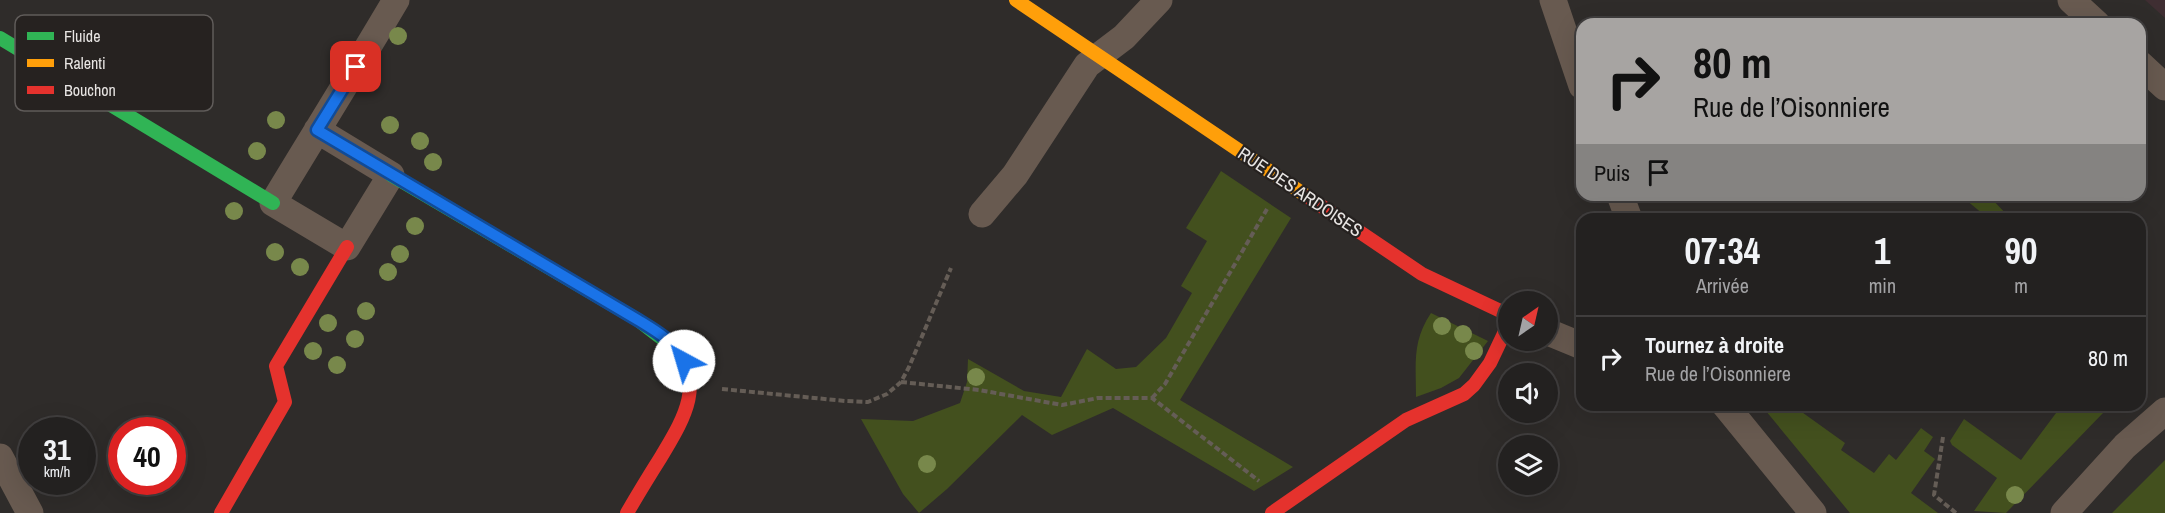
<!DOCTYPE html>
<html lang="fr">
<head>
<meta charset="utf-8">
<style>
  body { margin:0; font-family:"Archivo Narrow",sans-serif; background:#2f2e2d; color:#f1f3f6; height:100vh; display:flex; flex-direction:column; font-size:22px; white-space:nowrap }
  * { box-sizing:border-box; margin:0 }
  p { font-size:20px; color:#a3a3a5 }
  .icon { flex:none; width:33px; height:33px; fill:none; stroke:currentColor; stroke-width:2; stroke-linecap:round; stroke-linejoin:round }
  .map { position:relative; flex:1; overflow:hidden }
  .sheet { position:absolute; left:1576px; top:213px; width:570px; height:198px; display:flex; flex-direction:column; background:#232120; border-radius:18px; box-shadow:0 6px 24px #0002,0 0 0 2px #403e3e }
  .sheet>* { flex:none }
  .guide { position:absolute; left:1576px; top:18px; width:570px; height:183px; border-radius:18px; box-shadow:0 6px 24px #0002,0 0 0 2px #403e3e; background:#a7a4a2; color:#111; overflow:hidden }
  .needle { width:39px; rotate:34deg }
  .tools { position:absolute; left:1498px; top:291px; display:grid; gap:12px }
  .tools a { display:grid; place-items:center; width:60px; height:60px; border-radius:50%; background:#232120; box-shadow:0 6px 24px #0002,0 0 0 2px #403e3e; font-size:30px }
  .speed { position:absolute; left:18px; top:417px; display:flex; gap:12px; font-size:30px; font-weight:700; text-align:center }
  .speed>* { display:grid; place-content:center; width:78px; height:78px; border-radius:50%; background:#232120; box-shadow:0 6px 24px #0002,0 0 0 2px #403e3e; line-height:1 }
  .speed small { font-size:15px; font-weight:400 }
  .speed .limit { border:9px solid #d22; background:#fff; color:#111 }
  .pin { position:absolute; display:grid; place-items:center; width:51px; height:51px; color:#fff; margin:-26px; border-radius:12px; box-shadow:0 3px 9px #0006 }
  .me { position:absolute; width:66px; margin:-33px; rotate:321deg; stroke-linejoin:round; filter:drop-shadow(0 0 4px #0008) }
  .turn { display:flex; align-items:center; gap:21px; height:126px; padding:0 18px; font-size:27px }
  .turn .icon { width:78px; height:78px; stroke-width:2.5 }
  .turn b { display:block; font-size:42px; line-height:51px }
  .then { display:flex; align-items:center; height:57px; padding:0 18px; background:#0003; gap:12px; font-size:22px }
  .eta { display:flex; justify-content:space-evenly; align-items:center; height:102px; text-align:center }
  .eta b { font-size:36px; font-weight:800; line-height:42px }
  ul { padding:0; list-style:none }
  li { display:flex; align-items:center; gap:18px; height:84px; padding:0 18px; border-top:2px solid #403e3e }
  li div { flex:1 }
  li b { display:block; font-size:22px }
  li em { font-style:normal }
  .map>svg:first-child { display:block }
  .education { fill:#3f2e32 }
  .green { fill:#43501e }
  .lines { fill:none; stroke-linecap:round; stroke-linejoin:round }
  .path { stroke:#655d56; stroke-width:4; stroke-dasharray:6 3; stroke-linecap:butt }
  .street { stroke:#685a50; stroke-width:27 }
  .fast { stroke:#30b455; stroke-width:14 }
  .slow { stroke:#ff9f0a; stroke-width:14 }
  .jam { stroke:#e5322d; stroke-width:14 }
  .tree { fill:#78884b }
  .route-casing { stroke:#114b97; stroke-width:15 }
  .route { stroke:#1a73e8; stroke-width:10 }
  .labels { text-anchor:middle; stroke-width:4.5; stroke-linejoin:round; paint-order:stroke }
  .street-label { font-size:18px; fill:#e8e5e3; stroke:#262220 }
  .key { fill:#262220; stroke:#605c5a; stroke-width:1.5 }
  .key-label { font-size:16px; fill:#e8e5e3 }
</style>
</head>
<body>
<div class="map">
<svg width="2165" height="513" viewBox="0 0 2165 513">
  <rect width="100%" height="100%" fill="#2f2c2a"/>
  <path class="education" d="M 2145,0 L 2165,0 L 2165,18 Z"/>
  <path class="green" d="M 1221,171 L 1291,218 L 1180,400 L 1293,467 L 1254,491 L 1113,408 L 1052,435 L 1022,415 L 947,489 L 919,513 L 903,494 L 861,419 L 913,421 L 960,403 L 967,382 L 968,359 L 1024,391 L 1061,397 L 1087,349 L 1116,369 L 1136,367 L 1166,338 L 1192,293 L 1181,286 L 1207,241 L 1186,228 Z
    M 1960,195 L 1988,195 L 2011,219 L 1989,219 Z
    M 1431,313 L 1488,341 L 1459,378 L 1441,388 L 1416,397 C 1416,364 1412,341 1431,313 Z
    M 1761,405 L 1792,405 L 1845,443 L 1841,450 L 1874,473 L 1889,454 L 1896,460 L 1921,428 L 1933,437 L 1924,451 L 1935,459 L 1911,493 L 1938,513 L 1850,513 Z
    M 2062,405 L 2101,405 L 2104,412 L 2006,513 L 1974,511 L 1997,478 L 1952,445 L 1950,441 L 1964,419 L 2021,460 Z
    M 2165,460 L 2165,513 L 2112,513 Z"/>
  <g class="lines">
    <path class="path" d="M 901,382 L 979,390 L 1062,405 L 1098,398 L 1152,398 L 1259,481
      M 722,389 L 845,401 L 868,402 L 887,394 L 901,382 L 909,367 L 951,268
      M 1152,398 L 1165,384 L 1267,209
      M 1943,437 L 1934,495 L 1956,513"/>
    <path class="street" d="M 1553,0 L 1582,86
      M 2071,0 L 2097,24
      M 2140,64 L 2165,87
      M 317,130 L 391,175 L 347,247 L 273,203 C 314,135 356,68 396,0
      M 1620,195 L 1629,219
      M 982,214 L 1015,175 L 1087,65 L 1124,37 L 1159,0
      M 1548,332 L 1582,346
      M 1725,405 L 1813,513
      M 0,457 L 30,513
      M 2064,513 L 2125,446 L 2165,411"/>
    <path class="fast" d="M 0,38 L 273,203
      M 391,175 L 638,320 L 673,347"/>
    <path class="slow" d="M 1016,0 L 1308,197"/>
    <path class="jam" d="M 1308,197 L 1422,274 L 1509,315
      M 221,513 L 285,402 L 276,366 L 347,247
      M 627,513 C 638,494 649,476 661,457 C 681,423 708,383 673,347
      M 1272,513 L 1406,420 L 1464,394 L 1474,385 L 1490,363 L 1509,323"/>
  </g>
  <g class="tree">
    <circle cx="398" cy="36" r="9"/>
    <circle cx="276" cy="120" r="9"/>
    <circle cx="390" cy="125" r="9"/>
    <circle cx="420" cy="141" r="9"/>
    <circle cx="257" cy="151" r="9"/>
    <circle cx="433" cy="162" r="9"/>
    <circle cx="234" cy="211" r="9"/>
    <circle cx="415" cy="226" r="9"/>
    <circle cx="275" cy="252" r="9"/>
    <circle cx="400" cy="254" r="9"/>
    <circle cx="300" cy="267" r="9"/>
    <circle cx="388" cy="272" r="9"/>
    <circle cx="366" cy="311" r="9"/>
    <circle cx="328" cy="323" r="9"/>
    <circle cx="1442" cy="326" r="9"/>
    <circle cx="1463" cy="334" r="9"/>
    <circle cx="355" cy="339" r="9"/>
    <circle cx="313" cy="351" r="9"/>
    <circle cx="1474" cy="351" r="9"/>
    <circle cx="337" cy="365" r="9"/>
    <circle cx="976" cy="377" r="9"/>
    <circle cx="927" cy="464" r="9"/>
    <circle cx="2015" cy="495" r="9"/>
  </g>
  <g class="lines">
    <g class="route-casing">
      <path id="route" d="M 356,67 L 317,130 L 638,320 C 656,331 674,341 684,361"/>
    </g>
    <use href="#route" class="route"/>
  </g>
  <g class="labels">
    <g class="street-label">
      <text transform="translate(1300 192) rotate(34)" y="6">RUE DES ARDOISES</text>
    </g>
  </g>
  <rect x="15" y="15" width="198" height="96" rx="9" class="key"/>
  <rect x="27" y="32" width="27" height="8" fill="#30b455"/>
  <rect x="27" y="59" width="27" height="8" fill="#ff9f0a"/>
  <rect x="27" y="86" width="27" height="8" fill="#e5322d"/>
  <g class="key-label">
    <text x="64" y="42">Fluide</text>
    <text x="64" y="69">Ralenti</text>
    <text x="64" y="96">Bouchon</text>
  </g>
</svg>
<div class="tools">
<a><svg class="needle" viewBox="-14 -14 28 28"><path d="M0-13l5 13h-10z" fill="#e53935"/><path d="M0 13l5-13h-10z" fill="#a3a3a5"/></svg></a>
<a><svg class="icon" aria-label="sound" viewBox="0 0 24 24"><path d="M4 9h4l5-4v14l-5-4H4zM17 9q2 3 0 6"/></svg></a>
<a><svg class="icon" aria-label="layers" viewBox="0 0 24 24"><path d="M12 4l9 5-9 5-9-5zM3 14l9 5 9-5"/></svg></a>
</div>
<div class="speed"><div>31<small>km/h</small></div><div class="limit">40</div></div>
<div class="pin" style="left:356px;top:67px;background:#d93025"><svg class="icon" aria-label="arrive" viewBox="0 0 24 24"><path d="M6 21V4h12l-3 4 3 4H6"/></svg></div>
<svg class="me" style="left:684px;top:361px" viewBox="-20 -20 40 40"><circle r="19" fill="#fff"/><path d="M0-13L10 11 0 6-10 11z" fill="#1a73e8"/></svg>
<div class="guide">
<div class="turn"><svg class="icon" aria-label="right" viewBox="0 0 24 24"><path d="M7 20v-9h11M14 6l5 5-5 5"/></svg><div><b>80 m</b>Rue de l’Oisonniere</div></div>
<div class="then">Puis<svg class="icon" aria-label="arrive" viewBox="0 0 24 24"><path d="M6 21V4h12l-3 4 3 4H6"/></svg></div>
</div>
<section class="sheet">
<div class="eta">
<div><b>07:34</b><p>Arrivée</p></div>
<div><b>1</b><p>min</p></div>
<div><b>90</b><p>m</p></div>
</div>
<ul>
<li><svg class="icon" aria-label="right" viewBox="0 0 24 24"><path d="M7 20v-9h11M14 6l5 5-5 5"/></svg><div><b>Tournez à droite</b><p>Rue de l’Oisonniere</p></div><em>80 m</em></li>
</ul>
</section>
</div>
</body>
</html>
